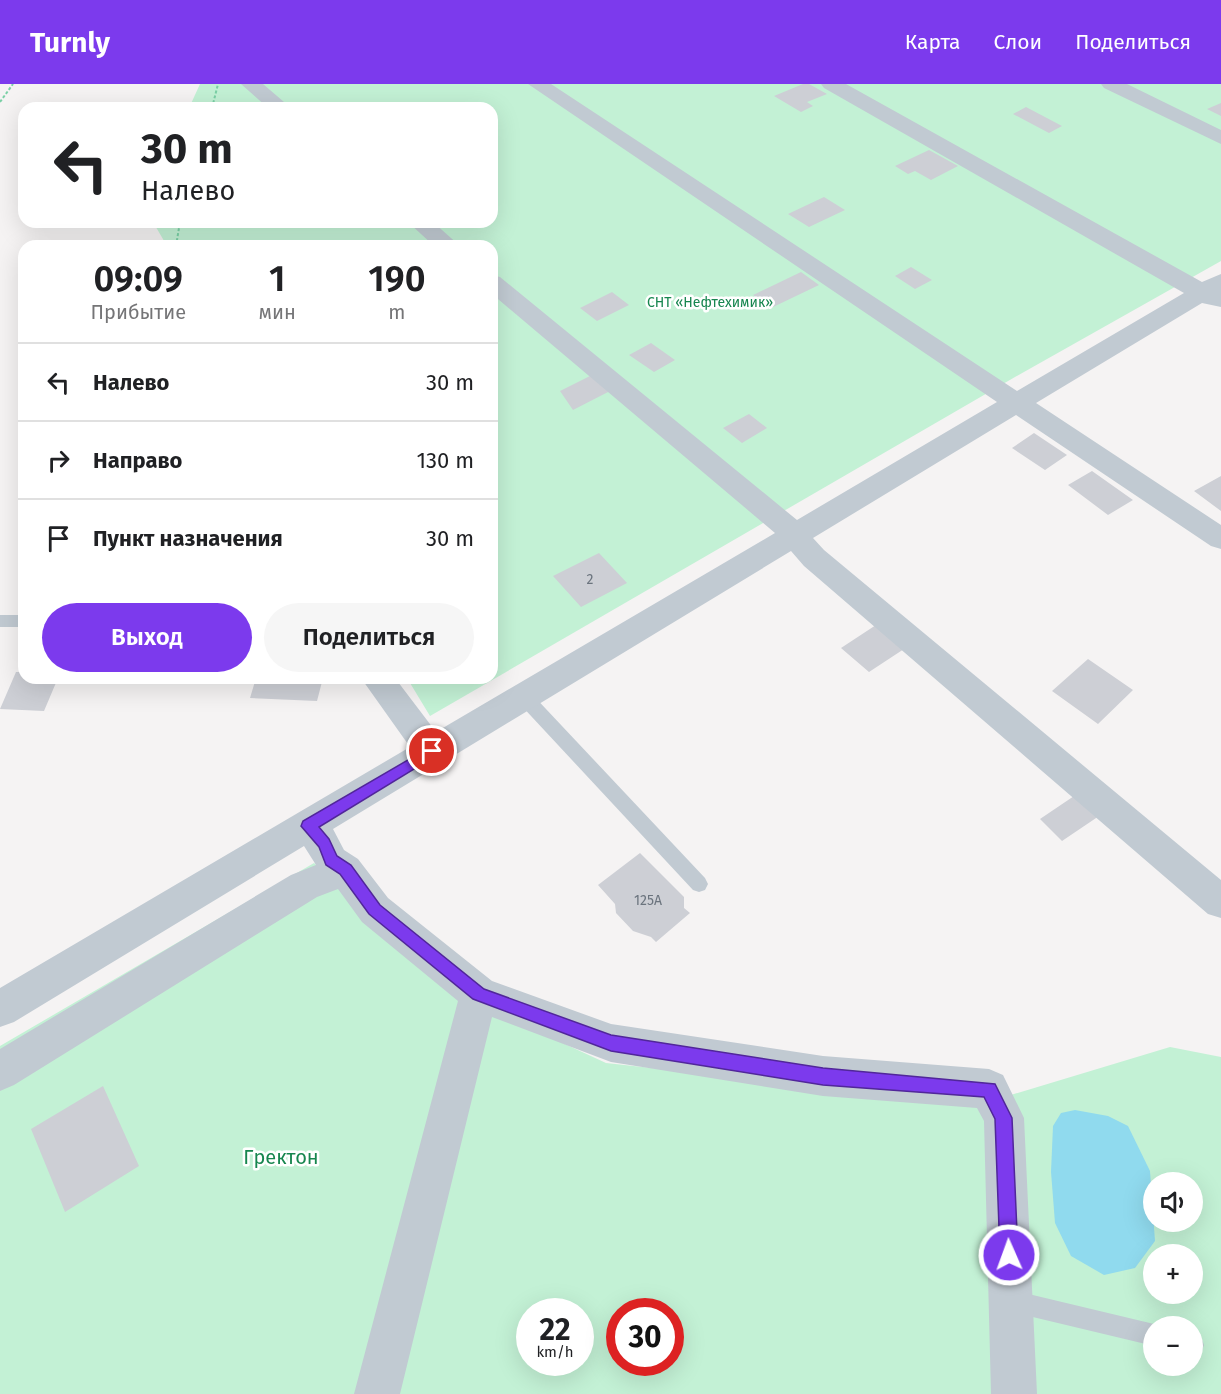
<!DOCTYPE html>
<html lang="ru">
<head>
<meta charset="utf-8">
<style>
  body { margin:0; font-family:"Fira Sans",sans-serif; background:#f6f6f6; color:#202124; height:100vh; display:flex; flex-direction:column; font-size:22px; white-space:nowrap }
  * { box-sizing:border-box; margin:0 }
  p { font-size:20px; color:#757577 }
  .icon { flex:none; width:33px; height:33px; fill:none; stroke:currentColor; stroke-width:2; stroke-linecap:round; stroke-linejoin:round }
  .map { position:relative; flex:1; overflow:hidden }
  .drawer { position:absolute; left:18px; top:156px; width:480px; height:444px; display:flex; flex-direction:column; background:#fff; border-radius:18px; box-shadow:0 6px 24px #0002 }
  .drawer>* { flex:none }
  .hud { position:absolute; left:18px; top:18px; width:480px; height:126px; border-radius:18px; box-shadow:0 6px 24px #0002; background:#fff; color:#202124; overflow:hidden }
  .buttons { position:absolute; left:1143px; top:1088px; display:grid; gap:12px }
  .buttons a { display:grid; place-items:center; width:60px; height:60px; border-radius:50%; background:#fff; box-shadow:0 6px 24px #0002; font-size:30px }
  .speed { position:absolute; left:516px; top:1214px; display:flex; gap:12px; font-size:30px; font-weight:700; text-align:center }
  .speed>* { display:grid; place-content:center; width:78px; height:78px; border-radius:50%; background:#fff; box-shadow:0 6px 24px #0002; line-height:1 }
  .speed small { font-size:15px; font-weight:400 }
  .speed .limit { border:9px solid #d22; background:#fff; color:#111 }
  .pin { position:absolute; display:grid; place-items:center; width:51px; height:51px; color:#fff; margin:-26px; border:3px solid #fff; border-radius:50%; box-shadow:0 2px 6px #0007 }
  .me { position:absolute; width:66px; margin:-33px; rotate:358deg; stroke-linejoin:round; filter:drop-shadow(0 0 4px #0008) }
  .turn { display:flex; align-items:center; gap:21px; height:126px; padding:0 24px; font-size:27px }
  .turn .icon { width:78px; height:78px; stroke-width:2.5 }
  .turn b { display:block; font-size:42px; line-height:51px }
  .eta { display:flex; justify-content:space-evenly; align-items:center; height:102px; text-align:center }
  .eta b { font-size:36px; font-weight:600; line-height:42px }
  .action { display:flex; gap:12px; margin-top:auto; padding:12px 24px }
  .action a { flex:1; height:69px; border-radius:36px; background:#7c3aed; color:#fff; font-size:24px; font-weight:600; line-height:69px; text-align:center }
  .action a+a { background:#f6f6f6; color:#202124 }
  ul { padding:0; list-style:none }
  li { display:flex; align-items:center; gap:18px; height:78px; padding:0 24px; border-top:2px solid #e0e0e0 }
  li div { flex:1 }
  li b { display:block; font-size:22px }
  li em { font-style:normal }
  header { display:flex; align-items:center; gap:36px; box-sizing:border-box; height:84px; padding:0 30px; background:#7c3aed; color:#fff }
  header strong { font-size:28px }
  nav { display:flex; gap:33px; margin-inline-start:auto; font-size:21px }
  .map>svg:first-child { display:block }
  .green { fill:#c3f1d5; fill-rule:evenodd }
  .water { fill:#90daee }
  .building { fill:#cdcfd5 }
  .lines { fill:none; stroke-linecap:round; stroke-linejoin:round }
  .path { stroke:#7ad0a6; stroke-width:2; stroke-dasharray:3 2; stroke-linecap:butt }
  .service { fill:#c1cad2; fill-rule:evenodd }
  .minor { fill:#c1cad2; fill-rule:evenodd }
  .route { fill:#7c3aed; stroke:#51269a; stroke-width:1.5 }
  .labels { text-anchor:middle; stroke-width:5; stroke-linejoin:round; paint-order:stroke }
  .far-park-label { font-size:14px; fill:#17864f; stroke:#fff }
  .number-label { font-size:14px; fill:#6b747e }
  .near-park-label { font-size:20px; fill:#17864f; stroke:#fff }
</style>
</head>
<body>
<header>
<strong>Turnly</strong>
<nav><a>Карта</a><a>Слои</a><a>Поделиться</a></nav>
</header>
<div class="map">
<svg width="1221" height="1310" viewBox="0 0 1221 1310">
  <rect width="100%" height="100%" fill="#f5f3f3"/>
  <path class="green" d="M 200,0 L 1221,0 L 1221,177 L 1015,293 L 430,632 L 407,594 L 492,594 L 492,162 L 167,162 L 153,138 L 492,138 L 492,24 L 189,24 Z
    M 314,779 L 454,909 L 606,979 L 981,1020 L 1170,963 L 1221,973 L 1221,1310 L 0,1310 L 0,962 ZM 1154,1098 L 1192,1098 L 1192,1137 L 1154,1137 ZM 1154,1170 L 1192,1170 L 1192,1209 L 1154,1209 ZM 530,1227 L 580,1227 L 580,1278 L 530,1278 ZM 620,1227 L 670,1227 L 670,1278 L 620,1278 ZM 1154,1242 L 1192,1242 L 1192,1281 L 1154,1281 Z"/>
  <path class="water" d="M 1075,1026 L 1108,1032 L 1128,1042 L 1150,1087 L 1155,1157 L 1135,1184 L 1104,1191 L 1071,1172 L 1055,1139 L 1051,1088 L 1053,1042 L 1061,1029 Z"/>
  <path class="building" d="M 803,0 L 809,0 L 827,10 L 807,18 L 813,22 L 801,28 L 774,12 Z
    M 1221,19 L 1221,32 L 1207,25 Z
    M 1026,23 L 1062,42 L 1049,49 L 1013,30 Z
    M 929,66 L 958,82 L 931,96 L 915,87 L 908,90 L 895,82 Z
    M 824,113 L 845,126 L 809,143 L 788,130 Z
    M 911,183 L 932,196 L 915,205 L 895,192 Z
    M 801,188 L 819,201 L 771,224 L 753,211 Z
    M 612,208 L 629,221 L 597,237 L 580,224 Z
    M 651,259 L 675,276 L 654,288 L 629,271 Z
    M 594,290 L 612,306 L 573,326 L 560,307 Z
    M 749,330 L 767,344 L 742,359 L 723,344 Z
    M 1034,349 L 1067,371 L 1045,386 L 1012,364 Z
    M 1092,387 L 1133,416 L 1108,431 L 1068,401 Z
    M 1221,392 L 1221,427 L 1194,407 Z
    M 599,469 L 627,499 L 581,523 L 553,492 Z
    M 876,541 L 904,565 L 869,588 L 841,564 Z
    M 1088,575 L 1133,606 L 1098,640 L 1052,607 Z
    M 16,588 L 24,588 L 24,594 L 58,594 L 44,627 L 0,625 Z
    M 256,594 L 323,594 L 317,617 L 250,614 Z
    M 1080,708 L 1102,730 L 1062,757 L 1040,735 Z
    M 640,769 L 684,813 L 684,824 L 690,829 L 656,858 L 651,853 L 633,847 L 616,829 L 615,820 L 598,801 Z
    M 103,1002 L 139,1082 L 65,1128 L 31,1045 Z"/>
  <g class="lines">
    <path class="path" d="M 0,18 L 13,0
      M 212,24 L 218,0
      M 176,162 L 180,138"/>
    <path class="service" d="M 0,531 L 24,531 L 24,543 L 0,543 Z
      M 524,607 L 530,608 L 705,794 L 708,800 L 705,806 L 699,808 L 693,806 L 518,618 L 516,613 L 518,608 Z
      M 1012,1206 L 1154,1240 L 1159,1242 L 1154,1242 L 1154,1262 L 1012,1228 L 1004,1225 L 1001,1217 L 1004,1209 Z
      M 1192,1250 L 1201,1253 L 1204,1261 L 1201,1269 L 1193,1272 Z"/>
    <path class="minor" d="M 241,0 L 263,0 L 291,24 L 268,24 Z
      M 528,0 L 551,0 L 1017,307 L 1184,209 L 824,4 L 821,0 L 846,0 L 1202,198 L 1221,190 L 1221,223 L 1202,219 L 1036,319 L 1221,441 L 1221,465 L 1211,462 L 1016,331 L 813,454 L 824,466 L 1221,796 L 1221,834 L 1208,830 L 804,482 L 791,467 L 333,745 L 344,766 L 358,775 L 388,814 L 492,897 L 611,940 L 823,972 L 989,985 L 1003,991 L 1024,1034 L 1037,1310 L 991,1310 L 984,1037 L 977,1024 L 823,1012 L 611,978 L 492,933 L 400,1310 L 354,1310 L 458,917 L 362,838 L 338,805 L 317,813 L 14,1001 L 0,1007 L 0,965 L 291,791 L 316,781 L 304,762 L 14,938 L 0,943 L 0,904 L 410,663 L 361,594 L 395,594 L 436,648 L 775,449 L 492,210 L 492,191 L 500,193 L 797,436 L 997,318 Z
      M 1101,0 L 1127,0 L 1221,46 L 1221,60 L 1104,4 Z
      M 408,138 L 433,138 L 460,162 L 434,162 Z"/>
  </g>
  <path class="route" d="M 432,662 L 437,663 L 437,671 L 319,743 L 329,755 L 337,772 L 351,781 L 380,821 L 484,905 L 611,951 L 823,984 L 995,1000 L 1012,1034 L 1018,1171 L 1015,1177 L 1009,1180 L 1002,1177 L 1000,1171 L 995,1035 L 984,1013 L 823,1001 L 611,967 L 473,915 L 369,830 L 340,790 L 326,781 L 319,763 L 301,742 L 303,737 Z"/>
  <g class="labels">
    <g class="far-park-label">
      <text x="710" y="223">СНТ «Нефтехимик»</text>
    </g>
    <g class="number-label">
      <text x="590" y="500">2</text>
      <text x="648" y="821">125А</text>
    </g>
    <g class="near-park-label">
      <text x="281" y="1080">Гректон</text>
    </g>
  </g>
</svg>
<div class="buttons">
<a><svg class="icon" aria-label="sound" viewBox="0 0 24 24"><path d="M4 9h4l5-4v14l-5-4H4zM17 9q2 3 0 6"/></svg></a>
<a>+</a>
<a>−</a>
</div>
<div class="speed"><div>22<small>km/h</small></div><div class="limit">30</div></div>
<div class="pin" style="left:432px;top:667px;background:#d93025"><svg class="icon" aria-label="arrive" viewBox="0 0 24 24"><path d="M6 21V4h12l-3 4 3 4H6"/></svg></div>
<svg class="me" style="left:1009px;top:1171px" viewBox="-20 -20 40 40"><circle r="17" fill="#7c3aed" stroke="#fff" stroke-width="3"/><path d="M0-11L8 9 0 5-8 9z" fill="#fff"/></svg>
<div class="hud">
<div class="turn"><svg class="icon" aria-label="left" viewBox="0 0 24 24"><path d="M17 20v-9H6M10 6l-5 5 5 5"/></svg><div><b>30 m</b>Налево</div></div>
</div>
<section class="drawer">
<div class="eta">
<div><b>09:09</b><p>Прибытие</p></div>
<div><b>1</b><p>мин</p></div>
<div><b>190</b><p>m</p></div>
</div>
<ul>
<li><svg class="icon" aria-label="left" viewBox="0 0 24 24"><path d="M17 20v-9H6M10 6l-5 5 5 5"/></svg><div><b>Налево</b></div><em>30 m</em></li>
<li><svg class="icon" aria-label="right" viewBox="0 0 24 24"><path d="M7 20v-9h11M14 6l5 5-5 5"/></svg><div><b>Направо</b></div><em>130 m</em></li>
<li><svg class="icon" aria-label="arrive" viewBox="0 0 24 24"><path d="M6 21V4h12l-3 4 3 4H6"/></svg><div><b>Пункт назначения</b></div><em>30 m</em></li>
</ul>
<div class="action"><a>Выход</a><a>Поделиться</a></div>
</section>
</div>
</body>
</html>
